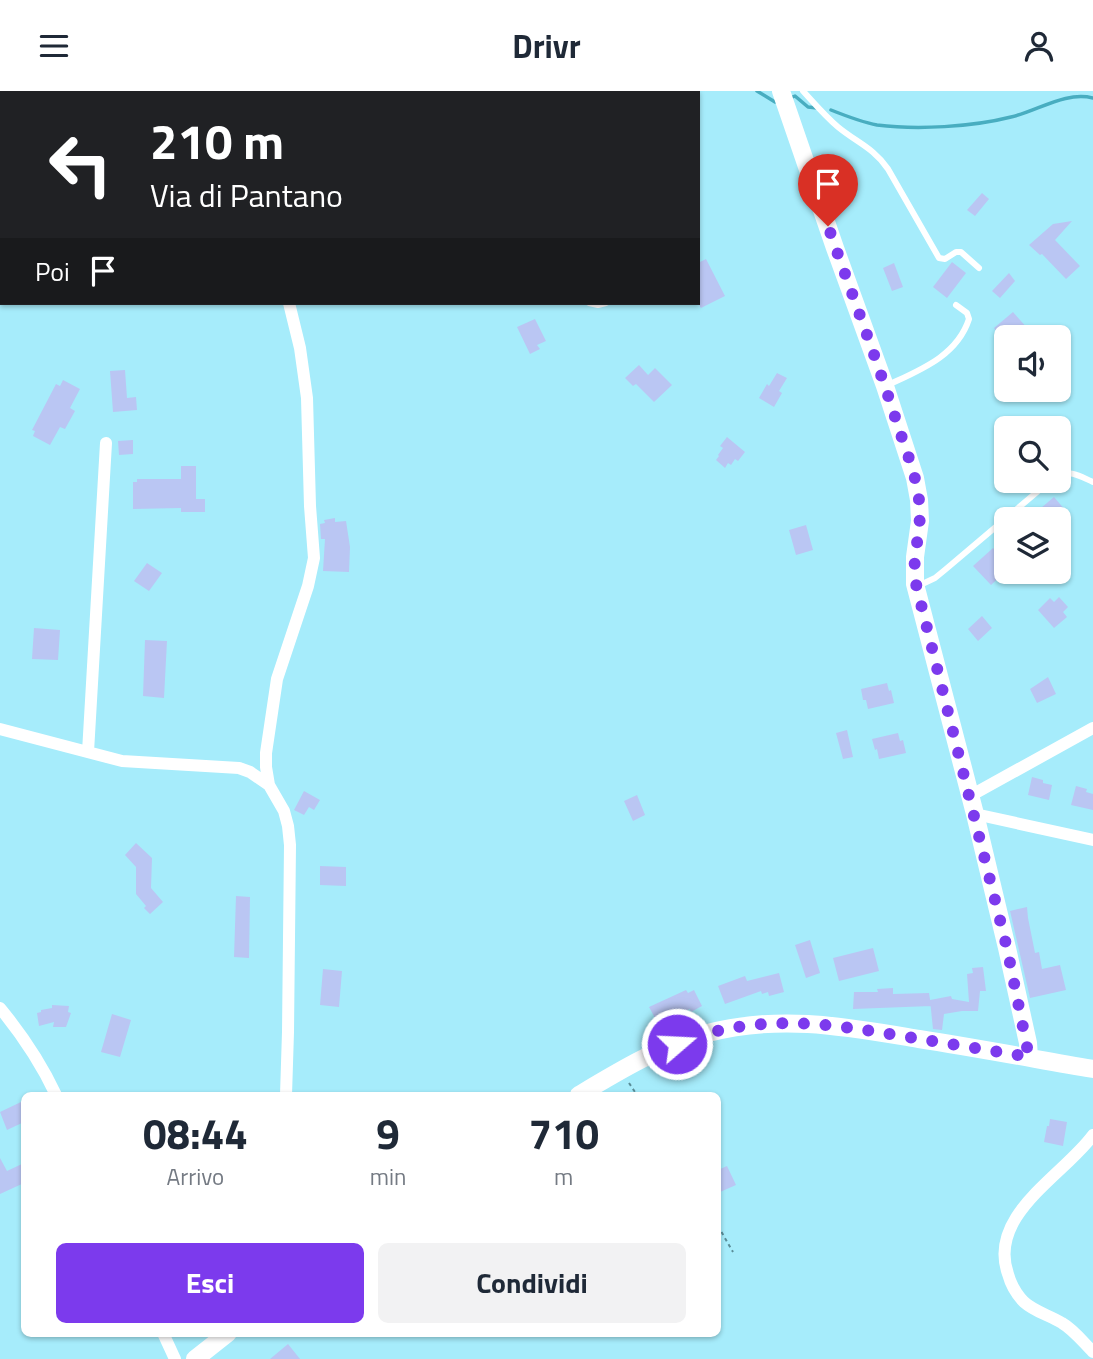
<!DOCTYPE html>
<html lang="it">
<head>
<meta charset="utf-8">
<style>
  body { margin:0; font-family:"Titillium Web",sans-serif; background:#f2f2f3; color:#1f2937; height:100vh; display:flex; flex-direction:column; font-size:26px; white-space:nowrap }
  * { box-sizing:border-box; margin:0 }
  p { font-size:23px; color:#747a83 }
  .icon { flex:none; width:38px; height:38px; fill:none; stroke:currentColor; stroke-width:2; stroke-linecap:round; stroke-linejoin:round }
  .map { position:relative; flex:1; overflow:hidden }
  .details { position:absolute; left:21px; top:1001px; width:700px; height:245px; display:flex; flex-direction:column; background:#fff; border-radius:10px; box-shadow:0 2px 5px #0004 }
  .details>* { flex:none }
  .banner { position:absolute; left:0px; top:0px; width:700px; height:214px; box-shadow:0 2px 5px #0004; background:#202124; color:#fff; overflow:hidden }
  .tools { position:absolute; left:994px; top:234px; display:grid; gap:14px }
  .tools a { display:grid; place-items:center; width:77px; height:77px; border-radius:10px; background:#fff; box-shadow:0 2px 5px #0004; font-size:35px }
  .pin { position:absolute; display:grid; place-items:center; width:60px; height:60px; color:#fff; margin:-72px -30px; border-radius:50% 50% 50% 0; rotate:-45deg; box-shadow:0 0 7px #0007 }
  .pin .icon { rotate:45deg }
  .me { position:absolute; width:77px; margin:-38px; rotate:71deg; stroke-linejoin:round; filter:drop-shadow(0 0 5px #0008) }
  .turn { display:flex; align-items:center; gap:24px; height:147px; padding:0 35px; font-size:32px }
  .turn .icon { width:91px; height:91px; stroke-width:2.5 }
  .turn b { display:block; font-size:49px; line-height:60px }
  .then { display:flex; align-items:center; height:66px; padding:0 35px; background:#0003; gap:14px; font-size:26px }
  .eta { display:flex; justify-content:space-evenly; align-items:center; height:119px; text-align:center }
  .eta b { font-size:42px; font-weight:700; line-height:49px }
  .cta { display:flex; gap:14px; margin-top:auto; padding:14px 35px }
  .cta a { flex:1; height:80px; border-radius:10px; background:#7c3aed; color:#fff; font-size:28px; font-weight:700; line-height:80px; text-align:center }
  .cta a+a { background:#f2f2f3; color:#1f2937 }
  header { display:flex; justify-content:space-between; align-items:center; height:91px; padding:0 35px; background:#fff; font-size:32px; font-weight:700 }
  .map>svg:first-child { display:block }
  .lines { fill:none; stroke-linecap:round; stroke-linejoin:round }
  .stream { stroke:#48adc0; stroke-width:3.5 }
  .building { fill:#bac6f3 }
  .path { stroke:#5a8d98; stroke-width:2; stroke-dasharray:3.5 3.5; stroke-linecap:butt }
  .lane { stroke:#fff; stroke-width:6 }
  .street { stroke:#fff; stroke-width:12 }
  .secondary { stroke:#fff; stroke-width:18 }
  .route { stroke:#7c3aed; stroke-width:12; stroke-dasharray:0 21.6 }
</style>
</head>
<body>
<header><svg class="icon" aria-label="menu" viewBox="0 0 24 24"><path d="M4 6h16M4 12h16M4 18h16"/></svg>Drivr<svg class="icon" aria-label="person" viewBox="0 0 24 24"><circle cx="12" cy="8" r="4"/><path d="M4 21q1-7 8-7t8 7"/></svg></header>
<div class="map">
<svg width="1093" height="1268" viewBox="0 0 1093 1268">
  <rect width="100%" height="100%" fill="#a6ecfb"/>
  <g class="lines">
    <path class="stream" d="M 757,0 L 775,11 L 779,10
      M 790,7 L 795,5 L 808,16 L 817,17
      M 831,19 C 846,25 861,31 877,34 C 917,39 972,36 1011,26 C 1038,20 1065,0 1093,7"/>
  </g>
  <path class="building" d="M 982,102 L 989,108 L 975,125 L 967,119 Z
    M 1072,130 L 1055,149 L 1080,175 L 1066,188 L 1042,163 L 1040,164 L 1029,154 L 1053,133 Z
    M 706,168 L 725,205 L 701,217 L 698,212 L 698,172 Z
    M 952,171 L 966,182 L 947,207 L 933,196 Z
    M 894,172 L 903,196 L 892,200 L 883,177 Z
    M 1009,182 L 1015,190 L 1000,207 L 992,200 Z
    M 1013,221 L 1029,239 L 1021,247 L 1002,247 L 994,237 Z
    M 535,228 L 546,250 L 537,254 L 540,258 L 530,263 L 517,236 Z
    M 639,274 L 648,284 L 655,277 L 672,294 L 654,311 L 636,293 L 633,295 L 625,287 Z
    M 125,279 L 127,307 L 136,306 L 137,319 L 113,321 L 110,280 Z
    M 777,282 L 787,287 L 779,300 L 782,302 L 774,316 L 759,307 L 767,293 L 769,295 Z
    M 63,289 L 80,298 L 70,317 L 75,320 L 65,338 L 60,336 L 50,354 L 33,345 L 35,340 L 32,339 L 56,293 L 60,295 Z
    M 727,346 L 745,361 L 738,370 L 735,368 L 731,374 L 728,372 L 725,377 L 716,369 L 719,365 L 718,364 L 723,357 L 720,355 Z
    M 133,349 L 133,363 L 119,364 L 118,350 Z
    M 181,375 L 196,375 L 196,408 L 205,408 L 205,421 L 181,421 L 181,417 L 133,418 L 133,391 L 137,391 L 137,388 L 181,388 Z
    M 1054,406 L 1066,420 L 1057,429 L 1033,429 L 1043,420 L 1041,417 Z
    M 335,427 L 335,431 L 346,430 L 350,456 L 349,481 L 323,480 L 325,448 L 321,448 L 320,433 L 325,432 L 324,429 Z
    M 806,434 L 813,459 L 796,464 L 789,439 Z
    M 993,457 L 1006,471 L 1006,480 L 991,494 L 973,475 Z
    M 147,472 L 162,482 L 149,500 L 134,490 Z
    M 1059,506 L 1068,516 L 1063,521 L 1067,526 L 1054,537 L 1038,519 L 1050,507 L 1054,511 Z
    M 982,525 L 992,537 L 978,550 L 968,538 Z
    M 34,537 L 60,539 L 58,569 L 32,568 Z
    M 145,549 L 167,550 L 164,607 L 143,605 Z
    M 1048,586 L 1056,603 L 1037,612 L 1030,598 Z
    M 887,592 L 889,600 L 891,599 L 894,612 L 868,618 L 866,609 L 863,609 L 861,598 Z
    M 847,639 L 853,666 L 843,668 L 836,642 Z
    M 898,642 L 900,650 L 903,649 L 906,662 L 879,668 L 877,658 L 875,659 L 872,648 Z
    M 1032,686 L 1043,689 L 1043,692 L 1052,694 L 1049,709 L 1028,704 Z
    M 1076,695 L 1087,698 L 1086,701 L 1093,703 L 1093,719 L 1071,714 Z
    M 304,700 L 320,709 L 314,719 L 309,716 L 304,724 L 294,719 Z
    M 637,704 L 645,724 L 633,730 L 624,710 Z
    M 136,752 L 152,767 L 151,797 L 163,811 L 150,823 L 144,817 L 146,815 L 136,803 L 136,776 L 125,764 Z
    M 320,775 L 346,776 L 346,795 L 320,794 Z
    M 236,805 L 250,806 L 249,867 L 234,866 Z
    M 1027,816 L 1028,827 L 1035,862 L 1039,861 L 1042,878 L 1060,874 L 1066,899 L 1030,907 L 1010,820 Z
    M 810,849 L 820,882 L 806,887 L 795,854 Z
    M 873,857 L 879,880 L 839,890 L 833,867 Z
    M 983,876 L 986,900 L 980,900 L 978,920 L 962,920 L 944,923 L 942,939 L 933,938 L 930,909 L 951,905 L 952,908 L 969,911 L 967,883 L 973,882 L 972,877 Z
    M 323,878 L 342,880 L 339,916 L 320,914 Z
    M 779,882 L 784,901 L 769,905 L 768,901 L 762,903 L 761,900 L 725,913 L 718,895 L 745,885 L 747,890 Z
    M 893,897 L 893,903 L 929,902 L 931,915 L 853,918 L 854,901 L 878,901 L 877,898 Z
    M 686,899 L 688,902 L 694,899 L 702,915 L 691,921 L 690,918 L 685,920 L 684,919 L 669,926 L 667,921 L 655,927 L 649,916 Z
    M 52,914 L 69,915 L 68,921 L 71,922 L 66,936 L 53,936 L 54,931 L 39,935 L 37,922 L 41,921 L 41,919 L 52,917 Z
    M 112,923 L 131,929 L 120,966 L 101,961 Z
    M 21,1011 L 21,1013 L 24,1011 L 24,1031 L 7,1039 L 0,1021 Z
    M 1050,1028 L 1067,1031 L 1063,1055 L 1044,1051 L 1047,1035 L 1049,1035 Z
    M 0,1067 L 7,1080 L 24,1072 L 24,1092 L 0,1103 Z
    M 727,1075 L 736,1094 L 720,1101 L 718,1095 L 718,1079 Z
    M 288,1253 L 300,1268 L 270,1268 Z"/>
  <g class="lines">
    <path class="path" d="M 629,992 L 637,1004
      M 718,1135 L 733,1161"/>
    <path class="lane" d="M 803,0 C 814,12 825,25 838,36 C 856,51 874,57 888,78 L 939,167 L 945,168 L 956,161 L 961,161 L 979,177
      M 589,212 L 598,214 L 606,212
      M 888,294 C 920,279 957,265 969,228 L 967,222 L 956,214
      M 1059,384 C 1072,379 1081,386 1093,391
      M 918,495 L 935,487 L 946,478 L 1050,390"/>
    <path class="street" d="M 330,0 L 331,2
      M 258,2 L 258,0
      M 0,638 L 122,670 L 239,677 L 250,681 L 269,694
      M 88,661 L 106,352
      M 970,705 L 1093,637
      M 975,723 L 1093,749
      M 0,917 C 23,945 41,972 56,1004
      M 286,1004 L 288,941 L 290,754 L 288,735 L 284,720 L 269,694 L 266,676 L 266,662 L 277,588 L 308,495 L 314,467 L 310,415 L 307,307 L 300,257 L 289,212
      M 1093,1044 C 1064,1084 987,1124 1008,1183 C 1011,1194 1016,1203 1024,1211 C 1035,1221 1049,1224 1062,1232 C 1074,1239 1083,1251 1093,1261
      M 163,1242 L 175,1268"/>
    <path class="secondary" d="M 781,0 L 835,157 L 885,295 L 915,387 L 919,409 L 920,430 L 915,466 L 915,493 L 975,723 L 1007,857 L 1028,952 L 1029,966
      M 579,1004 C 619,980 662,954 708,942 C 781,923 847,936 919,948 C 977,957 1035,968 1093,978
      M 195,1268 L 228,1242"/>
  </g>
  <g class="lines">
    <path class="route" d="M 677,953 C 756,921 826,932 908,946 C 948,953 989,959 1029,966 L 1007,857 L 915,489 C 912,462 923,437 919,409 C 916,383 905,357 897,332 C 876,266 851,201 828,135"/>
  </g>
</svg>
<div class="tools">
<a><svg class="icon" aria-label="sound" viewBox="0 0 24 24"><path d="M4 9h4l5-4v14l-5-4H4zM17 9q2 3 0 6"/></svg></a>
<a><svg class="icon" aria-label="search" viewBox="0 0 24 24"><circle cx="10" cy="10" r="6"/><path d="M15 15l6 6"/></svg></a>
<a><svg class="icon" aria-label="layers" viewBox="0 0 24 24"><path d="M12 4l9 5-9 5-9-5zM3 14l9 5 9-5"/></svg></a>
</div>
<div class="pin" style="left:828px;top:135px;background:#d93025"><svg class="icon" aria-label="arrive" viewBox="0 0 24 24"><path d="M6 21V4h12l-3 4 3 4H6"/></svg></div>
<svg class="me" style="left:677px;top:953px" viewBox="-20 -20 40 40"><circle r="17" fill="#7c3aed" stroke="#fff" stroke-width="3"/><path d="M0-11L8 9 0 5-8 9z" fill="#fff"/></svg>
<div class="banner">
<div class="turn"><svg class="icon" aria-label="left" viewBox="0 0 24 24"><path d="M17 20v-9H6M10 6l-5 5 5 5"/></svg><div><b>210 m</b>Via di Pantano</div></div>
<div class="then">Poi<svg class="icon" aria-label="arrive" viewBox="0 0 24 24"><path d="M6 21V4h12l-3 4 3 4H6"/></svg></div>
</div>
<section class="details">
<div class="eta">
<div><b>08:44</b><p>Arrivo</p></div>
<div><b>9</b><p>min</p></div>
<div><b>710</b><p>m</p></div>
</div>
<div class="cta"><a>Esci</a><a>Condividi</a></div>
</section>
</div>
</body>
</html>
